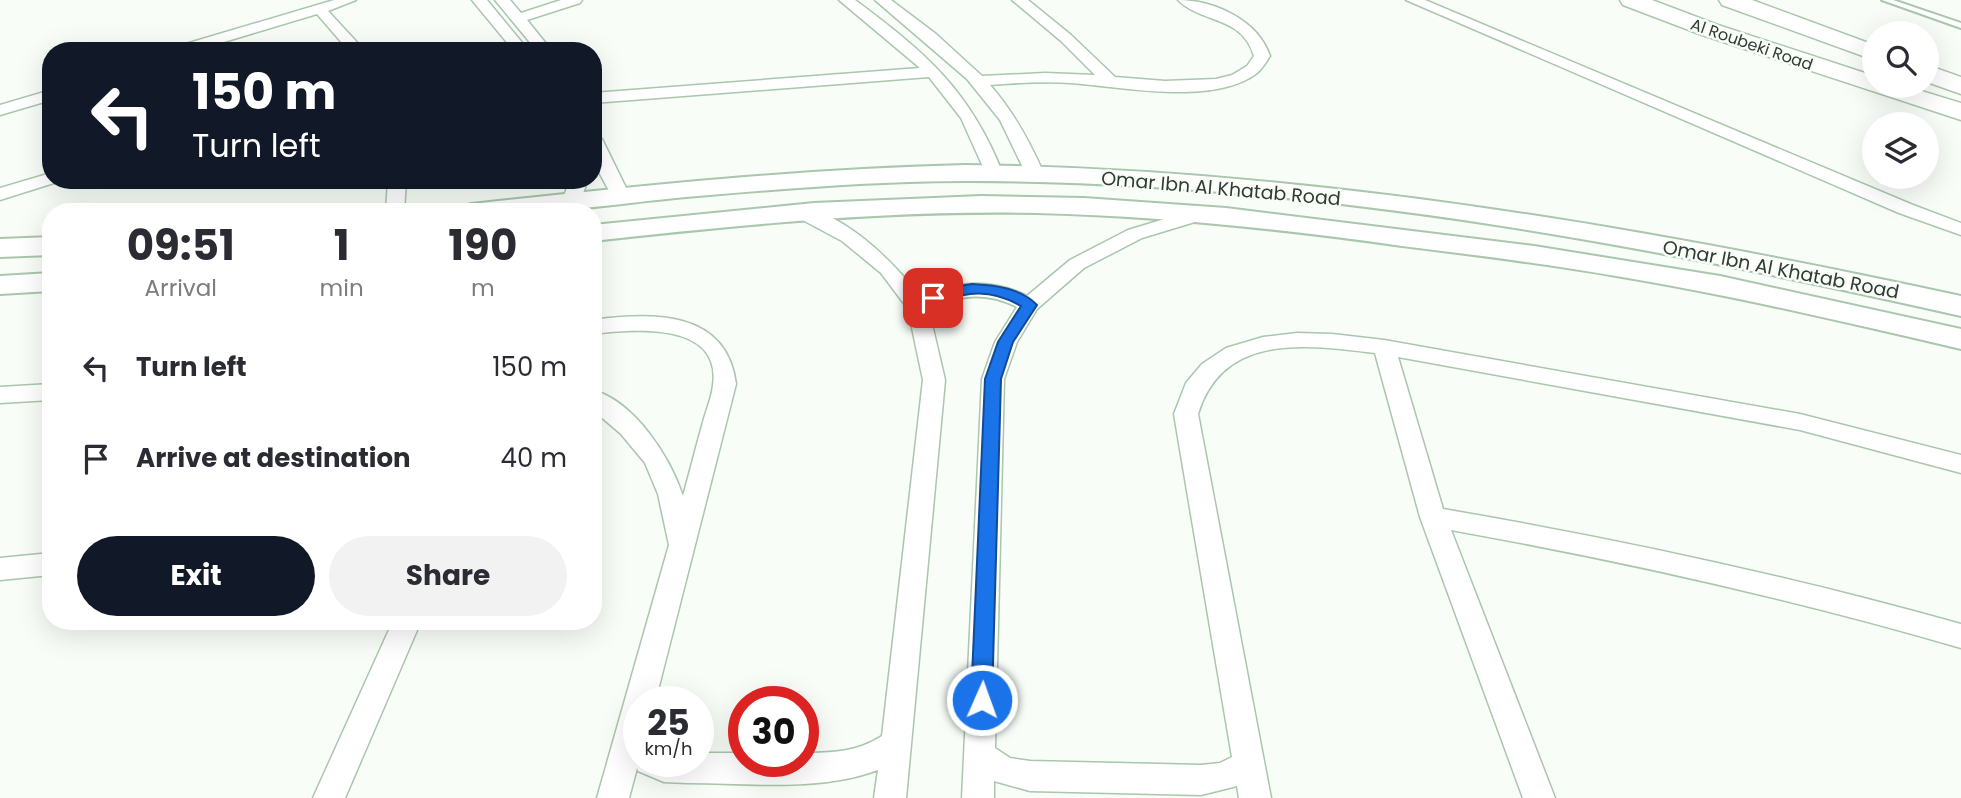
<!DOCTYPE html>
<html lang="en">
<head>
<meta charset="utf-8">
<style>
  body { margin:0; font-family:Poppins,sans-serif; background:#f2f2f3; color:#2b2b33; height:100vh; display:flex; flex-direction:column; font-size:26px; white-space:nowrap }
  * { box-sizing:border-box; margin:0 }
  p { font-size:23px; color:#7c7c81 }
  .icon { flex:none; width:38px; height:38px; fill:none; stroke:currentColor; stroke-width:2; stroke-linecap:round; stroke-linejoin:round }
  .map { position:relative; flex:1; overflow:hidden }
  .side { position:absolute; left:42px; top:203px; width:560px; height:427px; display:flex; flex-direction:column; background:#fff; border-radius:28px; box-shadow:0 7px 28px #0002 }
  .side>* { flex:none }
  .hud { position:absolute; left:42px; top:42px; width:560px; height:147px; border-radius:28px; box-shadow:0 7px 28px #0002; background:#111827; color:#fff; overflow:hidden }
  .buttons { position:absolute; left:1862px; top:21px; display:grid; gap:14px }
  .buttons a { display:grid; place-items:center; width:77px; height:77px; border-radius:50%; background:#fff; box-shadow:0 7px 28px #0002; font-size:35px }
  .speed { position:absolute; left:623px; top:686px; display:flex; gap:14px; font-size:35px; font-weight:700; text-align:center }
  .speed>* { display:grid; place-content:center; width:91px; height:91px; border-radius:50%; background:#fff; box-shadow:0 7px 28px #0002; line-height:1 }
  .speed small { font-size:18px; font-weight:400 }
  .speed .limit { border:10px solid #d22; background:#fff; color:#111 }
  .pin { position:absolute; display:grid; place-items:center; width:60px; height:60px; color:#fff; margin:-30px; border-radius:14px; box-shadow:0 4px 10px #0006 }
  .me { position:absolute; width:77px; margin:-38px; rotate:2deg; stroke-linejoin:round; filter:drop-shadow(0 0 5px #0008) }
  .turn { display:flex; align-items:center; gap:24px; height:147px; padding:0 35px; font-size:32px }
  .turn .icon { width:91px; height:91px; stroke-width:2.5 }
  .turn b { display:block; font-size:49px; line-height:60px }
  .eta { display:flex; justify-content:space-evenly; align-items:center; height:119px; text-align:center }
  .eta b { font-size:42px; font-weight:700; line-height:49px }
  .action { display:flex; gap:14px; margin-top:auto; padding:14px 35px }
  .action a { flex:1; height:80px; border-radius:42px; background:#111827; color:#fff; font-size:28px; font-weight:700; line-height:80px; text-align:center }
  .action a+a { background:#f2f2f3; color:#2b2b33 }
  ul { padding:0; list-style:none }
  li { display:flex; align-items:center; gap:21px; height:91px; padding:0 35px }
  li div { flex:1 }
  li b { display:block; font-size:26px }
  li em { font-style:normal }
  .map>svg:first-child { display:block }
  .lines { fill:none; stroke-linecap:round; stroke-linejoin:round }
  .lane-casing { stroke:#aac6ac; stroke-width:4 }
  .street-casing { stroke:#aac6ac; stroke-width:3 }
  .secondary-casing { stroke:#aac6ac; stroke-width:4 }
  .primary-casing { stroke:#aac6ac; stroke-width:3 }
  .lane { fill:#fff; fill-rule:evenodd }
  .street { fill:#fff; fill-rule:evenodd }
  .secondary { fill:#fff; fill-rule:evenodd }
  .primary { fill:#fff; fill-rule:evenodd }
  .route { fill:#1a73e8; stroke:#114b97; stroke-width:2 }
  .labels { text-anchor:middle; stroke-width:5; stroke-linejoin:round; paint-order:stroke }
  .far-street-label { font-size:16px; fill:#303b31; stroke:#f8fdf8 }
  .street-label { font-size:19px; fill:#303b31; stroke:#f8fdf8 }
</style>
</head>
<body>
<div class="map">
<svg width="1961" height="798" viewBox="0 0 1961 798">
  <rect width="100%" height="100%" fill="#f8fdf8"/>
  <g class="lines">
    <g class="lane-casing">
      <path id="lane" d="M 1882,0 L 1893,0 L 1961,23 L 1961,28 Z"/>
    </g>
    <g class="street-casing">
      <path id="street" d="M 334,0 L 356,0 L 328,11 L 365,51 L 349,51 L 317,14 L 194,51 L 170,51 L 172,48 Z
        M 472,0 L 487,0 L 529,51 L 514,51 Z
        M 495,0 L 510,0 L 521,13 L 561,0 L 582,0 L 580,3 L 527,20 L 552,51 L 537,51 Z
        M 839,0 L 855,0 C 925,52 970,90 1003,174 L 1000,178 L 988,178 L 961,118 L 929,77 L 593,103 L 593,93 L 920,68 Z
        M 875,0 L 891,0 L 936,34 L 982,76 L 1045,73 L 1095,75 L 1061,41 L 1012,0 L 1028,0 L 1071,35 L 1115,77 L 1165,81 L 1216,79 L 1232,75 L 1247,66 L 1254,56 C 1242,15 1202,24 1178,0 C 1214,0 1258,20 1270,56 C 1266,62 1262,69 1257,73 C 1214,106 1122,87 1071,83 C 1044,81 1017,83 990,85 C 1013,111 1030,142 1044,174 L 1035,179 L 1026,174 L 1000,120 L 967,79 Z
        M 1406,0 L 1425,0 L 1913,205 L 1961,223 L 1961,235 L 1899,213 Z
        M 51,90 L 51,100 L 0,115 L 0,105 Z
        M 593,134 L 602,139 L 630,196 L 628,200 L 614,200 L 593,161 Z
        M 51,173 L 51,180 L 57,182 L 0,200 L 0,188 Z
        M 388,180 L 406,180 L 404,212 L 386,212 Z
        M 570,180 L 588,180 L 580,201 L 571,207 L 562,201 Z
        M 804,207 C 851,219 892,261 921,297 C 954,280 993,279 1027,296 L 1070,260 L 1128,230 L 1201,208 L 1210,214 L 1208,218 L 1142,238 L 1084,268 L 1037,309 L 1017,342 L 1004,379 L 995,748 L 1010,758 L 1030,761 L 1201,765 L 1220,763 L 1232,757 L 1174,414 L 1186,383 L 1202,364 L 1226,348 L 1263,337 L 1297,333 L 1332,334 L 1384,340 L 1800,414 L 1961,455 L 1961,473 L 1800,430 L 1398,357 L 1443,509 C 1618,539 1790,576 1961,624 L 1961,648 C 1793,599 1623,561 1451,530 L 1555,798 L 1523,798 L 1420,517 L 1375,353 C 1307,345 1223,332 1198,414 L 1271,798 L 1239,798 L 1237,786 L 1201,795 L 1030,791 L 994,781 L 994,798 L 962,798 L 982,379 L 995,342 L 1017,307 C 987,292 958,293 929,311 L 945,380 L 906,798 L 874,798 L 878,770 C 819,792 749,783 687,783 L 664,782 L 638,771 L 637,768 L 629,798 L 597,798 L 669,545 L 658,494 L 645,463 L 621,434 L 593,410 L 593,390 C 635,402 670,457 683,496 C 690,471 696,447 703,422 C 706,410 712,397 713,385 C 722,321 632,329 593,334 L 593,320 C 652,312 727,310 736,384 L 655,702 L 639,702 L 639,761 L 698,761 L 698,753 L 744,753 L 744,761 L 803,761 L 803,753 C 832,753 857,752 882,736 L 923,380 L 908,309 L 881,273 L 842,241 L 797,217 L 795,213 L 797,209 Z
        M 51,384 L 51,400 L 0,403 L 0,387 Z
        M 51,553 L 51,575 L 0,580 L 0,558 Z
        M 393,621 L 421,621 L 345,798 L 313,798 Z"/>
    </g>
    <g class="secondary-casing">
      <path id="secondary" d="M 965,165 C 1302,169 1633,225 1961,296 L 1961,316 C 1635,242 1303,181 967,181 C 873,181 780,189 686,197 C 641,201 595,208 550,211 C 520,214 489,212 458,212 L 462,206 L 472,204 C 636,186 800,169 965,165 Z
        M 981,196 L 1084,198 L 1226,208 L 1534,246 L 1720,276 L 1961,329 L 1961,349 C 1849,323 1736,296 1622,277 C 1549,264 1475,255 1402,246 C 1281,229 1159,216 1036,213 C 888,210 740,225 593,241 L 593,225 L 814,203 Z
        M 51,237 L 51,255 L 0,257 L 0,239 Z
        M 51,273 L 51,291 L 0,294 L 0,276 Z"/>
    </g>
    <g class="primary-casing">
      <path id="primary" d="M 1620,0 L 1652,0 L 1718,25 L 1874,76 L 1874,86 L 1905,86 L 1961,103 L 1961,120 L 1702,35 L 1623,5 Z
        M 1719,0 L 1752,0 L 1874,45 L 1874,60 L 1722,5 Z
        M 1927,65 L 1961,77 L 1961,94 L 1927,82 Z"/>
    </g>
    <use href="#lane" class="lane"/>
    <use href="#street" class="street"/>
    <use href="#secondary" class="secondary"/>
    <use href="#primary" class="primary"/>
  </g>
  <path class="route" d="M 972,284 C 994,285 1021,288 1037,305 L 1013,342 L 1001,379 L 992,700 L 989,706 L 982,709 L 974,706 L 971,700 L 985,379 L 998,342 L 1021,306 C 988,287 967,293 933,302 L 926,298 L 946,288 Z"/>
  <g class="labels">
    <g class="far-street-label">
      <text transform="translate(1752 44) rotate(19)" y="6">Al Roubeki Road</text>
    </g>
    <g class="street-label">
      <text transform="translate(1221 188) rotate(5)" y="7">Omar Ibn Al Khatab Road</text>
      <text transform="translate(1781 269) rotate(11)" y="7">Omar Ibn Al Khatab Road</text>
    </g>
  </g>
</svg>
<div class="buttons">
<a><svg class="icon" aria-label="search" viewBox="0 0 24 24"><circle cx="10" cy="10" r="6"/><path d="M15 15l6 6"/></svg></a>
<a><svg class="icon" aria-label="layers" viewBox="0 0 24 24"><path d="M12 4l9 5-9 5-9-5zM3 14l9 5 9-5"/></svg></a>
</div>
<div class="speed"><div>25<small>km/h</small></div><div class="limit">30</div></div>
<div class="pin" style="left:933px;top:298px;background:#d93025"><svg class="icon" aria-label="arrive" viewBox="0 0 24 24"><path d="M6 21V4h12l-3 4 3 4H6"/></svg></div>
<svg class="me" style="left:982px;top:700px" viewBox="-20 -20 40 40"><circle r="17" fill="#1a73e8" stroke="#fff" stroke-width="3"/><path d="M0-11L8 9 0 5-8 9z" fill="#fff"/></svg>
<div class="hud">
<div class="turn"><svg class="icon" aria-label="left" viewBox="0 0 24 24"><path d="M17 20v-9H6M10 6l-5 5 5 5"/></svg><div><b>150 m</b>Turn left</div></div>
</div>
<section class="side">
<div class="eta">
<div><b>09:51</b><p>Arrival</p></div>
<div><b>1</b><p>min</p></div>
<div><b>190</b><p>m</p></div>
</div>
<ul>
<li><svg class="icon" aria-label="left" viewBox="0 0 24 24"><path d="M17 20v-9H6M10 6l-5 5 5 5"/></svg><div><b>Turn left</b></div><em>150 m</em></li>
<li><svg class="icon" aria-label="arrive" viewBox="0 0 24 24"><path d="M6 21V4h12l-3 4 3 4H6"/></svg><div><b>Arrive at destination</b></div><em>40 m</em></li>
</ul>
<div class="action"><a>Exit</a><a>Share</a></div>
</section>
</div>
</body>
</html>
